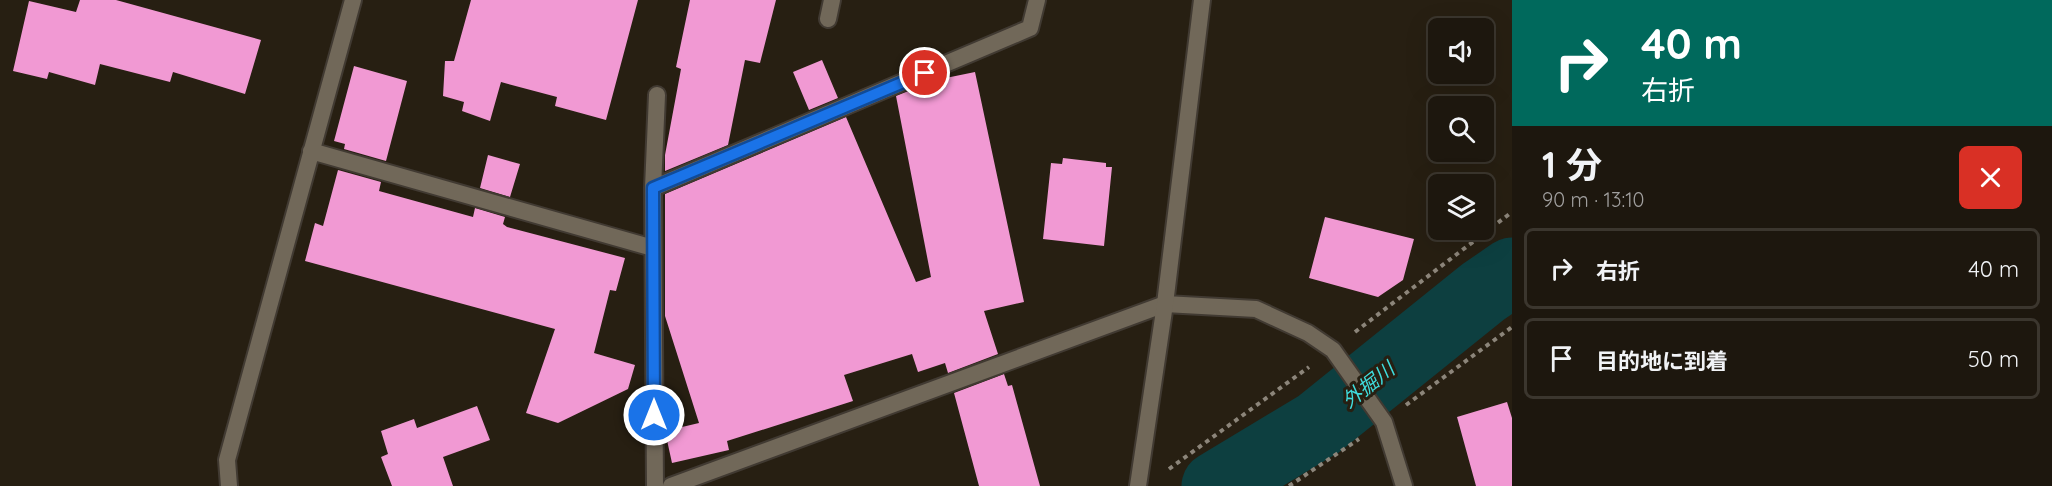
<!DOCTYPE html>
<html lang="ja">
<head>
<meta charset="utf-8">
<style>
  body { margin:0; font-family:Quicksand,"Noto Sans JP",sans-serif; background:#2a241c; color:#f1f3f6; height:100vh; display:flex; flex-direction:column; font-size:22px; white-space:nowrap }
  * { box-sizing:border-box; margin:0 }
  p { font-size:20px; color:#a09f9e }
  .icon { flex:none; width:33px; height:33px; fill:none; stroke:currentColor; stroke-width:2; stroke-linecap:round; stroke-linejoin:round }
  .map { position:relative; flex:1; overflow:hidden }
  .drawer { display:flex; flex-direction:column; background:#1d170e; width:540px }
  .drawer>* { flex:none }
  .guide { background:#00695c; color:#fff; overflow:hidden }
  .tools { position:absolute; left:1428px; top:18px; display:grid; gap:12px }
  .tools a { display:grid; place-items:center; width:66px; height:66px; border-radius:9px; background:#1d170e; box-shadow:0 6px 24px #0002,0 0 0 2px #3b362e; font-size:30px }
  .pin { position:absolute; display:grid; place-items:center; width:51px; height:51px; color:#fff; margin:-26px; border:3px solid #fff; border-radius:50%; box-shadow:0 2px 6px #0007 }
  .me { position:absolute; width:66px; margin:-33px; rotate:0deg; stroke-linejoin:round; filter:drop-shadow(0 0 4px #0008) }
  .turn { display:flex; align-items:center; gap:21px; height:126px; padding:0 30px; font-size:27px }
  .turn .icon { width:78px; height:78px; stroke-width:2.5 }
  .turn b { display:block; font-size:42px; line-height:51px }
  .round { display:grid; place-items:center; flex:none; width:63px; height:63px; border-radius:9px; background:#2a241c }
  .overview { display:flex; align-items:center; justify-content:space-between; height:102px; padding:0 30px }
  h1 { font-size:36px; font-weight:700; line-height:45px }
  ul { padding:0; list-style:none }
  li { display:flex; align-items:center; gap:18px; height:81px; margin:0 12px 9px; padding:0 18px; border:3px solid #3b362e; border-radius:9px }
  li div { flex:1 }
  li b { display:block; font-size:22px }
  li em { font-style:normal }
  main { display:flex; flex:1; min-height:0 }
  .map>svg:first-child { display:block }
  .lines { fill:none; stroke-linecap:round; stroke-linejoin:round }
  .river { stroke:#0d3f40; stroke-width:69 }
  .building { fill:#f199d3 }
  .minor-casing { stroke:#413a32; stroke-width:20 }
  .tertiary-casing { stroke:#413a32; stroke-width:20 }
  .path { stroke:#8c857a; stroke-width:4; stroke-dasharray:4.5 4.5; stroke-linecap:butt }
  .minor { stroke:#716859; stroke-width:16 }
  .tertiary { stroke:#716859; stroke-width:16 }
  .route-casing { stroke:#114b97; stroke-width:15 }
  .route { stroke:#1a73e8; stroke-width:10 }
  .labels { text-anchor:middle; stroke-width:6; stroke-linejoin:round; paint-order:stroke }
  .water-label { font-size:20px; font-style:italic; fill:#3fdcdd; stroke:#271f12 }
</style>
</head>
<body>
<main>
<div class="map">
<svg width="1512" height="486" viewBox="0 0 1512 486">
  <rect width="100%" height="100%" fill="#271f12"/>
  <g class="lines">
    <path class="river" d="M 1216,486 L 1319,424 L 1483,292 L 1512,272"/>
  </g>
  <path class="building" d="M 80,0 L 116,0 L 261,40 L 245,94 L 173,72 L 170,82 L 100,64 L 95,85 L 49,72 L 47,79 L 13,71 L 29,1 L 76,12 Z
    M 471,0 L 638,0 L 606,120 L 555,106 L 557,97 L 501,82 L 490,121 L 462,111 L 464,102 L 443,96 L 445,61 L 454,61 Z
    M 690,0 L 776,0 L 760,63 L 745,60 L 728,145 L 665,171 L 665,155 L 681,69 L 676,67 Z
    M 822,60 L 838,98 L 809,110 L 793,72 Z
    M 354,66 L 407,81 L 386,161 L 344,149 L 345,144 L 334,141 Z
    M 975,72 L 1024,302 L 984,311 L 998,354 L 948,373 L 945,363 L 918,372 L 912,354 L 844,375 L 853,401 L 727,441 L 729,450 L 672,463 L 665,431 L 699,423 L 665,316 L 665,194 L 846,117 L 916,282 L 931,277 L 896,96 L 936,80 Z
    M 488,155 L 520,164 L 510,197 L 480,188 Z
    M 1063,158 L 1106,163 L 1106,167 L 1112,167 L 1104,246 L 1043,239 L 1051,163 L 1062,164 Z
    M 338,170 L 381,182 L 379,191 L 473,217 L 475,208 L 505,217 L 503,224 L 507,227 L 625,258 L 616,291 L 610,290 L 594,353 L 635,365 L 628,389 L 558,423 L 526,413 L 555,329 L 305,261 L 315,223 L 323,226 Z
    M 1325,217 L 1414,239 L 1403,280 L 1378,297 L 1309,278 Z
    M 1004,374 L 1008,386 L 1012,385 L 1040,486 L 979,486 L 954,393 Z
    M 1507,402 L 1512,418 L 1512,486 L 1476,486 L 1457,417 Z
    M 477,406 L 490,440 L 443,457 L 453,486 L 392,486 L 381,457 L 388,454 L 381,431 L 414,419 L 417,428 Z"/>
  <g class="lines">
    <g class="minor-casing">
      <path id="minor" d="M 828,19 L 832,0
        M 311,151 L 653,248
        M 653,188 L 1030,28 L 1037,0
        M 229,486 L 227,460 L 353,0
        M 655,486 L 653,188 L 657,95
        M 671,486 L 1165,304 L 1256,309 L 1308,333 L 1333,350 L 1384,422 L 1404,486"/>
    </g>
    <g class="tertiary-casing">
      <path id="tertiary" d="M 1138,486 L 1165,304 L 1202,0"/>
    </g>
    <path class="path" d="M 1355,332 L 1512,212
      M 1406,405 L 1512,327
      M 1169,469 L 1309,367
      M 1289,486 L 1359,439"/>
    <use href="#minor" class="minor"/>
    <use href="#tertiary" class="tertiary"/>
  </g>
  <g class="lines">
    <g class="route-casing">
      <path id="route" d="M 654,415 L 653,188 L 925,73"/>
    </g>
    <use href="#route" class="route"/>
  </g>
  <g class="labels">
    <g class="water-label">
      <text transform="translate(1368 385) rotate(-38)" y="7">外掘川</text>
    </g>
  </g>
</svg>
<div class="tools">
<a><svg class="icon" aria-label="sound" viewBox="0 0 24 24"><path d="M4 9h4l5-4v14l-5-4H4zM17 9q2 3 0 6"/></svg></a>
<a><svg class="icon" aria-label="search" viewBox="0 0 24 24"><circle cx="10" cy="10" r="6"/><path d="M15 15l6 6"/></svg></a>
<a><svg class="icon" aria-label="layers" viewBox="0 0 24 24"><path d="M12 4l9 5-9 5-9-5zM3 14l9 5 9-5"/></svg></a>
</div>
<div class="pin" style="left:925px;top:73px;background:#d93025"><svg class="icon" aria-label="arrive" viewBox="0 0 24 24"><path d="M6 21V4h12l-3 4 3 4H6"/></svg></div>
<svg class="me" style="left:654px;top:415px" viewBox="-20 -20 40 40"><circle r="17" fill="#1a73e8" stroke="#fff" stroke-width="3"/><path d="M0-11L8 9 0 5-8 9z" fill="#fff"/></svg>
</div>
<section class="drawer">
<div class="guide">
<div class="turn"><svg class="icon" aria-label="right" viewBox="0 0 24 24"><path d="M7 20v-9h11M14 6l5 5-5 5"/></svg><div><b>40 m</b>右折</div></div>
</div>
<div class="overview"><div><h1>1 分</h1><p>90 m · 13:10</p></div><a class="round" style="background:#d93025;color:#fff"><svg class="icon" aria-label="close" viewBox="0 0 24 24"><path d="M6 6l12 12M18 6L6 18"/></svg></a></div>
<ul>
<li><svg class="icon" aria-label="right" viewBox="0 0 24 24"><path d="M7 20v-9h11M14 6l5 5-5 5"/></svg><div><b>右折</b></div><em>40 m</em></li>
<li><svg class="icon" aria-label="arrive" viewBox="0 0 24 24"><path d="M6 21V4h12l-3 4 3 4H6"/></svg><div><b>目的地に到着</b></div><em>50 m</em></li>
</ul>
</section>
</main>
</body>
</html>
